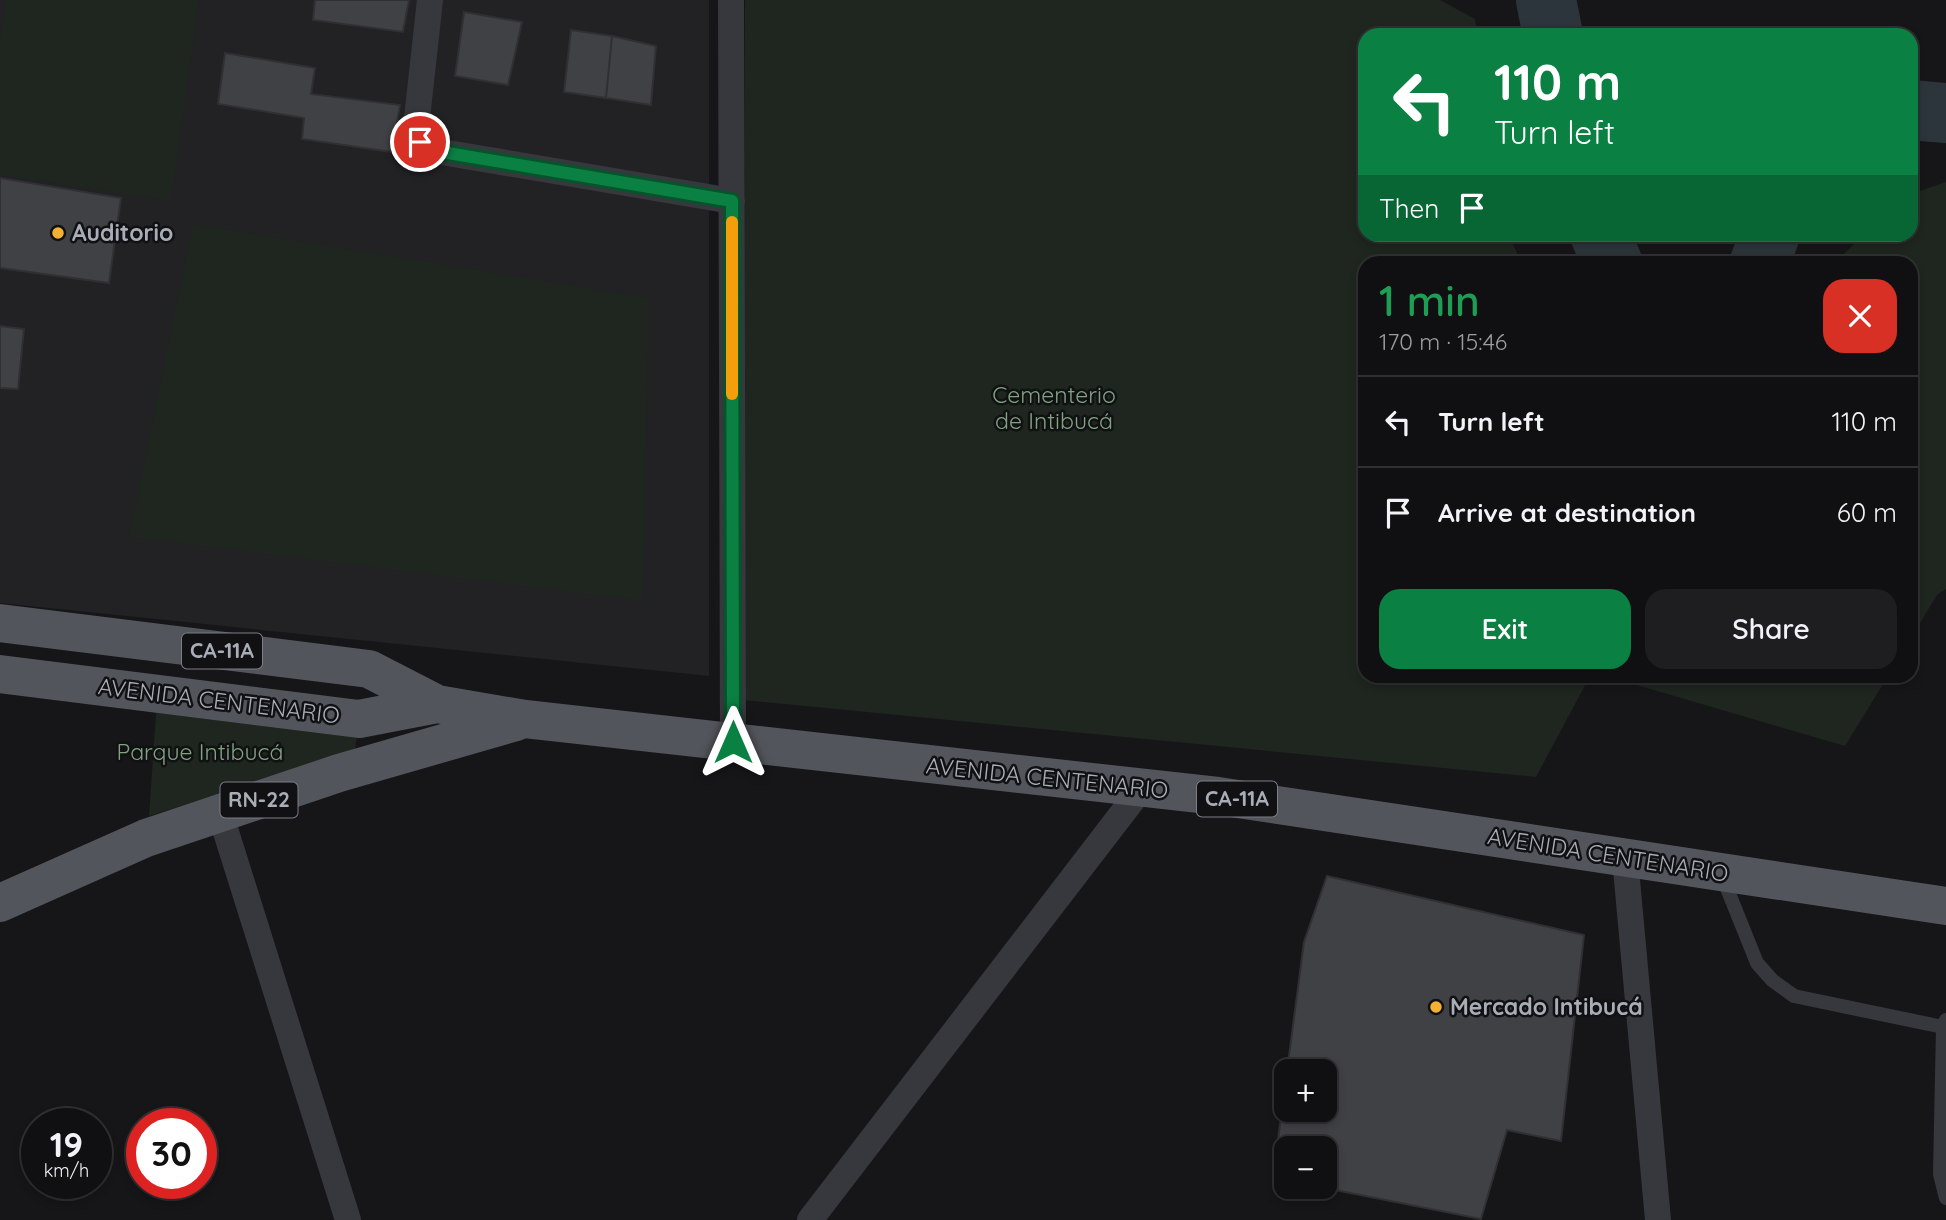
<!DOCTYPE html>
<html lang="en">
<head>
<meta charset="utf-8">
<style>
  body { margin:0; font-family:Quicksand,sans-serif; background:#1e1e20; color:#f1f3f6; height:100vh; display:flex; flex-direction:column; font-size:26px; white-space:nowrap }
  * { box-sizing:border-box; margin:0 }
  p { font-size:23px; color:#9c9d9f }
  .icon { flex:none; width:38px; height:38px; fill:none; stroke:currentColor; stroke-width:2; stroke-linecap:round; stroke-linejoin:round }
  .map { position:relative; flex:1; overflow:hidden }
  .sheet { position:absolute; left:1358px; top:256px; width:560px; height:427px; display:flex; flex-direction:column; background:#101012; border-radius:21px; box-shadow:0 4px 10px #0003,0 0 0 2px #303032 }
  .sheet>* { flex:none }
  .top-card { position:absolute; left:1358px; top:28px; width:560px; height:214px; border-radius:21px; box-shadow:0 4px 10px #0003,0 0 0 2px #303032; background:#0b8043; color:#fff; overflow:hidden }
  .buttons { position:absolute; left:1274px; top:1059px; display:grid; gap:14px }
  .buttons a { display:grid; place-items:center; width:63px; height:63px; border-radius:14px; background:#101012; box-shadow:0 4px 10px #0003,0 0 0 2px #303032; font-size:35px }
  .speed { position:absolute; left:21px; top:1108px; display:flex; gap:14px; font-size:35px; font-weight:700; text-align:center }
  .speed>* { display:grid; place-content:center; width:91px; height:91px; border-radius:50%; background:#101012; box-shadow:0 4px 10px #0003,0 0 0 2px #303032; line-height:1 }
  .speed small { font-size:18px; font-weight:400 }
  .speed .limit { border:10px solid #d22; background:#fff; color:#111 }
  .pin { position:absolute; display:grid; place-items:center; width:60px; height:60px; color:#fff; margin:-30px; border:4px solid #fff; border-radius:50%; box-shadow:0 2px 7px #0007 }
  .me { position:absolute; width:77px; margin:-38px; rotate:0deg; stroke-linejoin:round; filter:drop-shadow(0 0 5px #0008) }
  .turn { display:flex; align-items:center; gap:24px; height:147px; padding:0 21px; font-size:32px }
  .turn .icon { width:91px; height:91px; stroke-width:2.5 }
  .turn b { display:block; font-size:49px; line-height:60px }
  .then { display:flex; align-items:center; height:66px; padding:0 21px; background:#0003; gap:14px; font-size:26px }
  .round { display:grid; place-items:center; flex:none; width:74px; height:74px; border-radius:21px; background:#1e1e20 }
  .overview { display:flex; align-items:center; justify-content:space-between; height:119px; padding:0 21px }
  h1 { font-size:42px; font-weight:600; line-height:52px; color:#1e9e55 }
  .primary-button { display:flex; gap:14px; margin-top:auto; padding:14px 21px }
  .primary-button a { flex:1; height:80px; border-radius:21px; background:#0b8043; color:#fff; font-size:28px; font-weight:600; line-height:80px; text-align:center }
  .primary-button a+a { background:#1e1e20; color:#f1f3f6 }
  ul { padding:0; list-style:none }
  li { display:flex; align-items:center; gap:21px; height:91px; padding:0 21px; border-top:2px solid #303032 }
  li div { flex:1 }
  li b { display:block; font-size:26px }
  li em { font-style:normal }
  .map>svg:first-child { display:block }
  .built { fill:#222225 }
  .green { fill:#1e261f }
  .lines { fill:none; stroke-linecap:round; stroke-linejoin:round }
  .river { stroke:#2c353c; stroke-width:60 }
  .building { fill:#404145; stroke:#303034; stroke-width:2 }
  .service { stroke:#37383d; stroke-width:14 }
  .minor { stroke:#37383d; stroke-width:26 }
  .primary { stroke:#53555c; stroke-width:38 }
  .route-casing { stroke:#07532c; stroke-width:18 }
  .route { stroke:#0b8043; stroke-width:12 }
  .slow { stroke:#f59e0b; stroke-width:12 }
  .poi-dot { fill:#f2b134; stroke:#111113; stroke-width:2.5 }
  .labels { text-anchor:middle; stroke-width:5; stroke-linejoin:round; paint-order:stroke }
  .shield { fill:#111113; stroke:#7b7e86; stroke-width:2 }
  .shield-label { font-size:21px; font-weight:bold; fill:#a8adb8 }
  .poi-label { font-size:23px; font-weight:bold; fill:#a8adb8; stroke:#111113; text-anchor:start }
  .park-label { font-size:23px; fill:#7fa381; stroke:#111113 }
  .street-label { font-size:23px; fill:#a8adb8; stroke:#111113 }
</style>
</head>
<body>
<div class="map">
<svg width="1946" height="1220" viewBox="0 0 1946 1220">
  <rect width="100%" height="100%" fill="#161618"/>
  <path class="built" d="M 0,0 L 709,0 L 709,676 L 0,603 Z"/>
  <path class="green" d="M 6,0 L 199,0 L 171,201 L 0,175 L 0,43 Z
    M 745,0 L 1440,0 L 1475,19 L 1477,35 L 1365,35 L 1365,234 L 1509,235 L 1521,262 L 1365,262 L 1365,676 L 1590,676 L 1536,777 L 743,700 Z
    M 1946,182 L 1946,589 L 1937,595 L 1911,638 L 1911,262 L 1836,262 L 1863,235 L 1911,234 L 1911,194 Z
    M 193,224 L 649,298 L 643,601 L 129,537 Z
    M 1606,676 L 1888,676 L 1845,746 Z
    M 157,700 L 358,726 L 355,751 L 149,816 Z"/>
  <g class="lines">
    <path class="river" d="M 1546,0 L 1553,35
      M 1911,110 L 1946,113
      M 1600,234 L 1612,262
      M 1760,262 L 1770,234"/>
  </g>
  <path class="building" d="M 315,0 L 409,0 L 403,32 L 313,20 Z
    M 464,12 L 522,22 L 508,85 L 455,76 Z
    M 571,30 L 612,36 L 606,98 L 564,92 Z
    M 612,36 L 656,46 L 651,105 L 606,98 Z
    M 225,53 L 315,68 L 311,94 L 400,105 L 392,152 L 302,139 L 304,118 L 218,104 Z
    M 0,178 L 121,198 L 109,283 L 0,268 Z
    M 0,326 L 24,329 L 18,389 L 0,388 Z
    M 1327,876 L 1584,935 L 1561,1141 L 1507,1130 L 1481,1219 L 1315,1186 L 1325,1186 L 1325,1148 L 1286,1148 L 1286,1181 L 1273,1178 L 1286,1079 L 1286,1110 L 1325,1110 L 1325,1071 L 1287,1071 L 1304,942 Z"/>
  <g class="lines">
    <path class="service" d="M 1722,876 L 1757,963 L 1772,980 L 1794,996 L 1943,1027
      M 1946,1020 L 1943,1027 L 1940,1174 L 1946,1198"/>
    <path class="minor" d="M 430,0 L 416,127 L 420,142 L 430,150 L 732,201
      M 731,0 L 733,742
      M 220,813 L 348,1220
      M 1625,858 L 1658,1220
      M 810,1220 L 1141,789"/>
    <path class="primary" d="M 0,623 L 369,669 L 437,704 L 525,719 L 1218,796 L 1946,906
      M 0,674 L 359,719 L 437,704
      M 0,903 L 146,838 L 339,773 L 516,722"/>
  </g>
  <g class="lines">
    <g class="route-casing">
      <path id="route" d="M 420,142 L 430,150 L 732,201 L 733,742"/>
    </g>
    <use href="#route" class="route"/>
    <path class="slow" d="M 732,222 L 732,394"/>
  </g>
  <g class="poi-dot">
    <circle cx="58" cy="233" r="7"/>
    <circle cx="1436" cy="1007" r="7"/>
  </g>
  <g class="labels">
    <g class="shield">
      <rect x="182" y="633.5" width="80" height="35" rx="5"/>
      <rect x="1197" y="781.5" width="80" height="35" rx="5"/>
      <rect x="220.5" y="782.5" width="77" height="35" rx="5"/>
    </g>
    <g class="shield-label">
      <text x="222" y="658">CA-11A</text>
      <text x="1237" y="806">CA-11A</text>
      <text x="259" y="807">RN-22</text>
    </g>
    <g class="poi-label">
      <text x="72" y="241">Auditorio</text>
      <text x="1450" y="1015">Mercado Intibucá</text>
    </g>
    <g class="park-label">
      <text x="1054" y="403">Cementerio<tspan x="1054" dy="26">de Intibucá</tspan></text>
      <text x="200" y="760">Parque Intibucá</text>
    </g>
    <g class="street-label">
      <text transform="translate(219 701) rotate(7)" y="8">AVENIDA CENTENARIO</text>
      <text transform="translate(1047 778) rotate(6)" y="8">AVENIDA CENTENARIO</text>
      <text transform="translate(1608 855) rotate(9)" y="8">AVENIDA CENTENARIO</text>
    </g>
  </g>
</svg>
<div class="buttons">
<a>+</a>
<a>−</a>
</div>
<div class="speed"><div>19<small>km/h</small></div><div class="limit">30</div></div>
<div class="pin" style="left:420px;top:142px;background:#d93025"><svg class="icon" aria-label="arrive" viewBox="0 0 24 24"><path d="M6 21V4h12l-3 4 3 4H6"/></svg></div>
<svg class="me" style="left:733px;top:742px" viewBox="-20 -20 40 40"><path d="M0-17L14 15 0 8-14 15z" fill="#0b8043" stroke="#fff" stroke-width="4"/></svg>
<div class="top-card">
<div class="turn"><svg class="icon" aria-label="left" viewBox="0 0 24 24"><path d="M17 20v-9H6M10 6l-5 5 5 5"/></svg><div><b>110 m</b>Turn left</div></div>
<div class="then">Then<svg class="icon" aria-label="arrive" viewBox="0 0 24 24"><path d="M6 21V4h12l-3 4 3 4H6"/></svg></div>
</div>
<section class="sheet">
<div class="overview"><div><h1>1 min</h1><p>170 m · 15:46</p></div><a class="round" style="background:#d93025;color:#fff"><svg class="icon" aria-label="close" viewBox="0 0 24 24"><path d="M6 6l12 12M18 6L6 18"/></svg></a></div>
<ul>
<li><svg class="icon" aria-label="left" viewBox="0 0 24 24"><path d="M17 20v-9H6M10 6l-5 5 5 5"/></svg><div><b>Turn left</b></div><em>110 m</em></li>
<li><svg class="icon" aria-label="arrive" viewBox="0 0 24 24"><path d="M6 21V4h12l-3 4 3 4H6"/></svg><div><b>Arrive at destination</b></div><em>60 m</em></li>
</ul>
<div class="primary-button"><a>Exit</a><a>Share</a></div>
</section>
</div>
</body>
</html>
